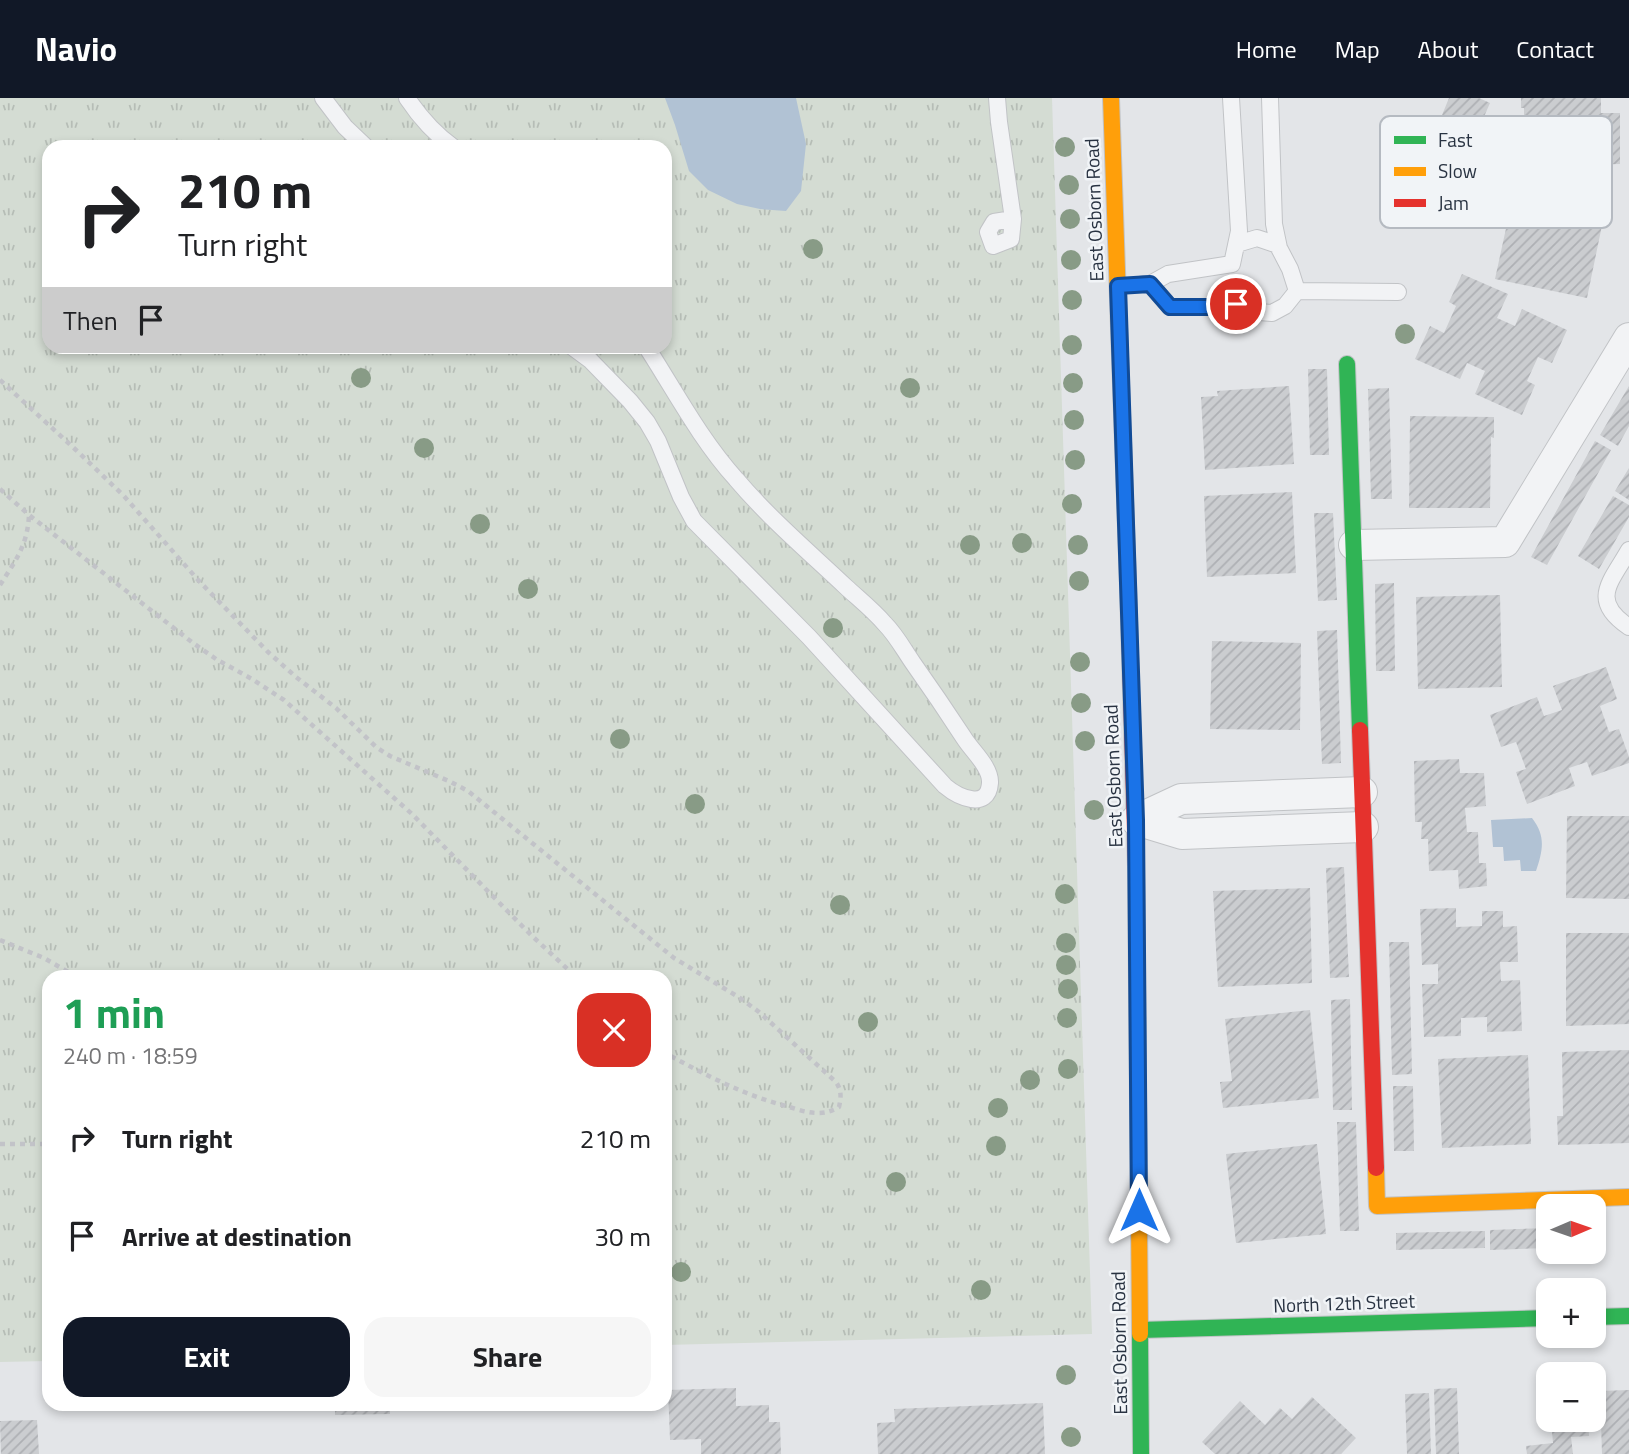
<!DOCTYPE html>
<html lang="en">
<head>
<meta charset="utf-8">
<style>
  body { margin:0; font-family:"Titillium Web",sans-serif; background:#f6f6f6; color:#202124; height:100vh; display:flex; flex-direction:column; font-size:26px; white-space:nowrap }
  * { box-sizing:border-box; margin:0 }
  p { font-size:23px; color:#757577 }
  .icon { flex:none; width:38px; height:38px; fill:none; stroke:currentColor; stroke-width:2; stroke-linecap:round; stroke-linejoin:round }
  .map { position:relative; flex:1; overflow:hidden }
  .panel { position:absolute; left:42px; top:872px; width:630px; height:441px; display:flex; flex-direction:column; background:#fff; border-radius:21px; box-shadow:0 4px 10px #0003 }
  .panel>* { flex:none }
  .guide { position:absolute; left:42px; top:42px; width:630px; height:214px; border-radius:21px; box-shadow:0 4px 10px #0003; background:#fff; color:#202124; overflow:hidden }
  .needle { width:46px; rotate:88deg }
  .buttons { position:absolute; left:1536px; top:1096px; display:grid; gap:14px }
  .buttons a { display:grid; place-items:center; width:70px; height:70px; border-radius:14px; background:#fff; box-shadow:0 4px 10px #0003; font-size:35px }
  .pin { position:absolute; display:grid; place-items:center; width:60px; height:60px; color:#fff; margin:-30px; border:4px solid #fff; border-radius:50%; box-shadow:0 2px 7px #0007 }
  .me { position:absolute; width:77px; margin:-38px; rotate:0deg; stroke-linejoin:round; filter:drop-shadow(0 0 5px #0008) }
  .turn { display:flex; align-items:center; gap:24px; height:147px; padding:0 21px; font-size:32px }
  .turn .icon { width:91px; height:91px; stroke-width:2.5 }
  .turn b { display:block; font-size:49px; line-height:60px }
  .then { display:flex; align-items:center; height:66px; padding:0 21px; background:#0003; gap:14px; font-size:26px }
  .round { display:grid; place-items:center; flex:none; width:74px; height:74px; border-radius:21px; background:#f6f6f6 }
  .summary { display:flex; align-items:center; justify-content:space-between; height:119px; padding:0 21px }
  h1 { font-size:42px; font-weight:700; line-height:52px; color:#1e9e55 }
  .button { display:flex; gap:14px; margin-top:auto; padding:14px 21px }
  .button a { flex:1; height:80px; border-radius:21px; background:#111827; color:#fff; font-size:28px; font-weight:700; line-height:80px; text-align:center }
  .button a+a { background:#f6f6f6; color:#202124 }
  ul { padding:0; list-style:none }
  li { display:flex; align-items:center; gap:21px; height:98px; padding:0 21px }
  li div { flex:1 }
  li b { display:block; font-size:26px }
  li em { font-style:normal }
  header { display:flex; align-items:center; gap:42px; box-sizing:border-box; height:98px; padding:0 35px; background:#111827; color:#fff }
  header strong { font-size:33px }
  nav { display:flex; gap:38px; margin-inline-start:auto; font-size:24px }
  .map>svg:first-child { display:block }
  .grass { fill:url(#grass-tufts); fill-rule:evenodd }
  .water { fill:#b1c2d4 }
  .building { fill:url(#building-hatch) }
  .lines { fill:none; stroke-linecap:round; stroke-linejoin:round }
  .lane-casing { stroke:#c1c3c6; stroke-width:18 }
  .street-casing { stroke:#c1c3c6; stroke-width:32 }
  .fast-casing { stroke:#c1c3c6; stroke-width:18 }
  .slow-casing { stroke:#c1c3c6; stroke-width:18 }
  .jam-casing { stroke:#c1c3c6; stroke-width:18 }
  .path { stroke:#c2c3c8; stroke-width:4.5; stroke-dasharray:5 5; stroke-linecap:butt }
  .lane { stroke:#f2f3f5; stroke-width:16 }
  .street { stroke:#f2f3f5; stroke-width:30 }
  .fast { stroke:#30b455; stroke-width:16 }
  .slow { stroke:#ff9f0a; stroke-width:16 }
  .jam { stroke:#e5322d; stroke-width:16 }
  .tree { fill:#889b86 }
  .route-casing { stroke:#114b97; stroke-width:18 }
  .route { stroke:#1a73e8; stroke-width:12 }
  .labels { text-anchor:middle; stroke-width:5; stroke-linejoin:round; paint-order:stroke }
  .street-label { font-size:19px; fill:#293342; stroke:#f1f4f7 }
  .key { fill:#f1f4f7; stroke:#b5bac1; stroke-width:2 }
  .key-label { font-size:19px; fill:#293342 }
</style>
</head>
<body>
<header>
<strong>Navio</strong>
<nav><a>Home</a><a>Map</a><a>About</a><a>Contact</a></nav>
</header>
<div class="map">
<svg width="1629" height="1356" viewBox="0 0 1629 1356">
  <defs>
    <pattern id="grass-tufts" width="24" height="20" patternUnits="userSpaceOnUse" patternTransform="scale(1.75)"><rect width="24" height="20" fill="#d4dcd3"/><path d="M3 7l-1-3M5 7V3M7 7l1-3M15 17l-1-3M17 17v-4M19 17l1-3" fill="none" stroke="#b6bdb6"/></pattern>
    <pattern id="building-hatch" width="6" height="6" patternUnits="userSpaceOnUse" patternTransform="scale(1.75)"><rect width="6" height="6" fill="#cbcdd0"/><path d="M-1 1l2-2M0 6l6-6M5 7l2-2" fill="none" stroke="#aeb0b4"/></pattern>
  </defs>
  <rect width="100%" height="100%" fill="#e3e5e8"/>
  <path class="grass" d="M 0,0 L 1052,0 L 1092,1236 L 665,1247 L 665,878 L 49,878 L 49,1263 L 0,1264 ZM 49,49 L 665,49 L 665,248 L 49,248 Z"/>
  <path class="water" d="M 665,0 L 796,0 L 806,46 L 801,93 L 786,113 L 760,111 L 737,106 L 708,92 L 689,73 L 675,27 Z
    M 1532,720 C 1546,738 1543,752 1536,773 L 1521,773 L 1520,762 L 1504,763 L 1503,749 L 1493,749 L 1491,722 Z"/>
  <path class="building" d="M 1449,0 L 1479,0 L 1490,5 L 1476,37 L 1440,22 Z
    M 1521,0 L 1601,0 L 1601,15 L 1620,15 L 1620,66 L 1586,67 L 1586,54 L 1558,54 L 1558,70 L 1524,71 L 1524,10 L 1521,10 Z
    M 1515,89 L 1606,108 L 1587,200 L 1495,181 Z
    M 1462,176 L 1508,196 L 1497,220 L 1515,228 L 1522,211 L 1567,232 L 1552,265 L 1538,259 L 1527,283 L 1535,287 L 1522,317 L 1475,296 L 1485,273 L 1467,265 L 1460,281 L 1415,261 L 1430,228 L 1444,235 L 1456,208 L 1449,204 Z
    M 1308,271 L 1327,271 L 1329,357 L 1310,357 Z
    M 1289,288 L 1294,366 L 1205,372 L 1201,299 L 1218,298 L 1217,293 Z
    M 1629,288 L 1629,328 L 1618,348 L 1600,337 Z
    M 1389,290 L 1392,401 L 1371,401 L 1368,291 Z
    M 1410,318 L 1494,319 L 1494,340 L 1491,339 L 1490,410 L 1409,410 Z
    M 1595,343 L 1611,352 L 1547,467 L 1531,459 Z
    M 1629,370 L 1629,402 L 1615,393 Z
    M 1292,394 L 1296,475 L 1207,479 L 1204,398 Z
    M 1613,398 L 1629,407 L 1629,419 L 1599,471 L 1578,458 Z
    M 1314,415 L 1333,415 L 1337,502 L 1318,503 Z
    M 1394,485 L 1395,573 L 1376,573 L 1375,486 Z
    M 1500,497 L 1502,589 L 1418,591 L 1416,499 Z
    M 1337,532 L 1341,665 L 1322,666 L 1317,533 Z
    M 1212,543 L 1301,545 L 1300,632 L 1210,631 Z
    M 1606,569 L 1617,601 L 1600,608 L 1609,634 L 1619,631 L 1629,659 L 1629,665 L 1592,678 L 1587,664 L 1569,670 L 1575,688 L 1527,706 L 1516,674 L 1526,671 L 1516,644 L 1501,649 L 1490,617 L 1537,599 L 1544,618 L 1562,612 L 1553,588 Z
    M 1459,661 L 1460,675 L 1484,675 L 1486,708 L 1465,710 L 1467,734 L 1478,734 L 1479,765 L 1486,765 L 1487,788 L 1459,791 L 1458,772 L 1429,773 L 1428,741 L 1421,741 L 1422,724 L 1415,724 L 1414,663 Z
    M 1567,718 L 1629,718 L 1629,801 L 1566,800 Z
    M 1344,769 L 1349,879 L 1330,880 L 1326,770 Z
    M 1310,790 L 1312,885 L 1218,889 L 1213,793 Z
    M 1456,810 L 1456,829 L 1482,828 L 1482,813 L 1503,813 L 1503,829 L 1517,828 L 1518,864 L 1500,864 L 1501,883 L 1520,882 L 1522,933 L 1487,934 L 1487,919 L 1461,920 L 1461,938 L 1424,939 L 1422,886 L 1438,886 L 1438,866 L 1422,867 L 1420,811 Z
    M 1566,835 L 1629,835 L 1629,926 L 1566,928 Z
    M 1389,844 L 1409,844 L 1412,976 L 1392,977 Z
    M 1350,901 L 1352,1012 L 1333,1012 L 1331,902 Z
    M 1310,912 L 1319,1000 L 1223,1010 L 1220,984 L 1232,983 L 1225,921 Z
    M 1629,952 L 1629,1045 L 1558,1047 L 1557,1018 L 1563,1018 L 1562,954 Z
    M 1528,957 L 1531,1046 L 1442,1050 L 1438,961 Z
    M 1393,988 L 1413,988 L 1414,1053 L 1394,1053 Z
    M 1337,1024 L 1356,1024 L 1359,1133 L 1340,1133 Z
    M 1317,1046 L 1326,1136 L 1236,1145 L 1226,1056 Z
    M 1594,1128 L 1602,1128 L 1603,1148 L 1594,1148 Z
    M 1549,1130 L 1549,1150 L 1490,1152 L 1490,1132 Z
    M 1485,1133 L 1485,1150 L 1396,1152 L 1396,1135 Z
    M 736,1290 L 736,1308 L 769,1307 L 769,1324 L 780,1324 L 781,1356 L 701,1356 L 701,1341 L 670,1342 L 668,1292 Z
    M 1457,1290 L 1459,1356 L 1436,1356 L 1434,1291 Z
    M 1629,1292 L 1629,1356 L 1602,1356 L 1600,1293 Z
    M 1429,1295 L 1431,1356 L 1407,1356 L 1405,1296 Z
    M 1312,1299 L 1356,1340 L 1341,1356 L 1215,1356 L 1202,1344 L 1240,1303 L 1265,1327 L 1280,1310 L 1292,1321 Z
    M 1043,1305 L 1045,1356 L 878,1356 L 877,1325 L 895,1324 L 894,1311 Z
    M 335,1306 L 390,1306 L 390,1316 L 335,1317 Z
    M 1551,1321 L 1588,1321 L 1589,1338 L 1571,1339 L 1573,1356 L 1527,1356 L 1526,1348 L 1553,1345 Z
    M 37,1322 L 39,1356 L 1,1356 L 0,1323 Z"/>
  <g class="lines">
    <g class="lane-casing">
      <path id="lane" d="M 323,0 L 345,29 L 366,49
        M 407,0 C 419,18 435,36 453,49
        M 997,0 L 999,24 L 1013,121 L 1011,141 L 993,148 L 988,134 L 994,124 L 1013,121
        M 1237,146 L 1257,140 L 1278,147
        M 1143,186 L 1150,186 L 1168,176 L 1232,166 L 1239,133 L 1231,0
        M 1150,186 L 1170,209 L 1209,209 L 1236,206 L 1247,213 L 1272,215 L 1285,208 L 1297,193 L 1290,171 L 1279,150 L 1274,126 L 1270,0
        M 1297,193 L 1398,194
        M 571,248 L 590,262 L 630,303 L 647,324 L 658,343 L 681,399 L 694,423 L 809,539 L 945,688 C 958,699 988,713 990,685 C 991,669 972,653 964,640 C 947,614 930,589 913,565 C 904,552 896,537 885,526 C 873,512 859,501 846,489 C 809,454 769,420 736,381 C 700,341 675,293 646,248
        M 1629,452 C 1611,484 1589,502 1629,529"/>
    </g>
    <g class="street-casing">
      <path id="street" d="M 1354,447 L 1505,444 L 1629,240
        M 1136,722 L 1181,701 L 1362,694
        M 1136,722 L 1182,736 L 1363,729"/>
    </g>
    <g class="fast-casing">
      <path id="fast" d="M 1347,266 L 1360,632
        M 1594,1219 L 1629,1218
        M 1140,1232 L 1549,1220
        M 1140,1236 L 1141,1356"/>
    </g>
    <g class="slow-casing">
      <path id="slow" d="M 1111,0 L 1128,487
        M 1136,769 L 1140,1236
        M 1376,1070 L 1377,1108 L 1629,1099"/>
    </g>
    <g class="jam-casing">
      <path id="jam" d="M 1128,487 L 1136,769
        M 1360,632 L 1376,1070"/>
    </g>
    <path class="path" d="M 0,282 L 76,352 L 124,398 L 199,483 L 268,554 L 296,579 L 336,610 L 376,649 L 390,658 L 451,684 L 468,693 L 674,860 L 740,900 L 759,914 L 836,984 C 842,993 841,1000 839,1009 C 832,1013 826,1015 818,1015 C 807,1015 796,1011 786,1008 C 743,997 704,976 665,955
      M 0,391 L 29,417 L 193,545 L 216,561 L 252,581 L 284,602 L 412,716 L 530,836 L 575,878
      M 0,487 C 16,462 27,448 29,418
      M 0,842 L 44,860 L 75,878
      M 0,1046 L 49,1046"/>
    <use href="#lane" class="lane"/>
    <use href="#street" class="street"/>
    <use href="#fast" class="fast"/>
    <use href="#slow" class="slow"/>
    <use href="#jam" class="jam"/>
  </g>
  <g class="tree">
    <circle cx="1065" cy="49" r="10"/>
    <circle cx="1069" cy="87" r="10"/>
    <circle cx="1070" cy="121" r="10"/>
    <circle cx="813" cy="151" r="10"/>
    <circle cx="1071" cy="162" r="10"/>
    <circle cx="1072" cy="202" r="10"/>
    <circle cx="1405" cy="236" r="10"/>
    <circle cx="1072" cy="247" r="10"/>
    <circle cx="361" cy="280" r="10"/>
    <circle cx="1073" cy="285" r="10"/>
    <circle cx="910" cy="290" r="10"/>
    <circle cx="1074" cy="322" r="10"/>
    <circle cx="424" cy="350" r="10"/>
    <circle cx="1075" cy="362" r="10"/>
    <circle cx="1072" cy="406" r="10"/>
    <circle cx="480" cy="426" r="10"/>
    <circle cx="1022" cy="445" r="10"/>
    <circle cx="970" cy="447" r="10"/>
    <circle cx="1078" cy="447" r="10"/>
    <circle cx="1079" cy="483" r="10"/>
    <circle cx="528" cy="491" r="10"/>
    <circle cx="833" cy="530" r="10"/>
    <circle cx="1080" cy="564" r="10"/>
    <circle cx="1081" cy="605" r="10"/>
    <circle cx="620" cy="641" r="10"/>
    <circle cx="1085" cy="643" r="10"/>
    <circle cx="695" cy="706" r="10"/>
    <circle cx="1094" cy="712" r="10"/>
    <circle cx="1065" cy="796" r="10"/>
    <circle cx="840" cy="807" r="10"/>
    <circle cx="1066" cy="845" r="10"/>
    <circle cx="1066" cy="867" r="10"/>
    <circle cx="1068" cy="891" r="10"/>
    <circle cx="1067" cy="920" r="10"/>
    <circle cx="868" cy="924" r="10"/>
    <circle cx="1068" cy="971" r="10"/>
    <circle cx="1030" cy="982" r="10"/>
    <circle cx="998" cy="1010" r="10"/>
    <circle cx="996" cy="1048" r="10"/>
    <circle cx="896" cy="1084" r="10"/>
    <circle cx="681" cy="1174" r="10"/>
    <circle cx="981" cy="1192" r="10"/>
    <circle cx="1066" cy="1277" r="10"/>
    <circle cx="1071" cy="1339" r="10"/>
  </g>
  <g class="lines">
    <g class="route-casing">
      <path id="route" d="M 1139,1112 L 1136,722 L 1118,188 L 1150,186 L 1170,209 L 1209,209 L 1236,206"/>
    </g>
    <use href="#route" class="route"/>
  </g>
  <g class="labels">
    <g class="street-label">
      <text transform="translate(1094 112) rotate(-92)" y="7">East Osborn Road</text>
      <text transform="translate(1113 678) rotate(-92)" y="7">East Osborn Road</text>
      <text transform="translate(1344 1205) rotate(-2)" y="7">North 12th Street</text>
      <text transform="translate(1119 1245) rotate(-91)" y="7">East Osborn Road</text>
    </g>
  </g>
  <rect x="1380" y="18" width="232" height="112" rx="10" class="key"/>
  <rect x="1394" y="38" width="32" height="8" fill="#30b455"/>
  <rect x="1394" y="69" width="32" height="9" fill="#ff9f0a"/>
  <rect x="1394" y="101" width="32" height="8" fill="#e5322d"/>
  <g class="key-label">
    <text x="1438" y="49">Fast</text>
    <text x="1438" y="80">Slow</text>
    <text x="1438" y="112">Jam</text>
  </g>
</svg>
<div class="buttons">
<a><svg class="needle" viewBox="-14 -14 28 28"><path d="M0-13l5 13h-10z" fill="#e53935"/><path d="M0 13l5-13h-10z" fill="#757577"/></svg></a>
<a>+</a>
<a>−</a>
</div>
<div class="pin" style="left:1236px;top:206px;background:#d93025"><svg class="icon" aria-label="arrive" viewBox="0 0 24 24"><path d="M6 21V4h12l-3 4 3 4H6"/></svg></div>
<svg class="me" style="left:1139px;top:1112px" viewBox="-20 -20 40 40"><path d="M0-17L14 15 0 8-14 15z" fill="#1a73e8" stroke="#fff" stroke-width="4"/></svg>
<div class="guide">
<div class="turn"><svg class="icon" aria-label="right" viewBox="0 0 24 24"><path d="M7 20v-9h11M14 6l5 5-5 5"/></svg><div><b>210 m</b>Turn right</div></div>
<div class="then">Then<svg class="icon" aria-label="arrive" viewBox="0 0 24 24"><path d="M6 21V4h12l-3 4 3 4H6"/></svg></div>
</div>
<section class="panel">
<div class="summary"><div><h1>1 min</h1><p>240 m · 18:59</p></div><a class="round" style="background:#d93025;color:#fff"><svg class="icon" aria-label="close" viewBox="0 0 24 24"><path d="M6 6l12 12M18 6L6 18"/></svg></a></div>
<ul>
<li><svg class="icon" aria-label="right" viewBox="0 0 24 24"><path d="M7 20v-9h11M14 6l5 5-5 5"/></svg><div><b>Turn right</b></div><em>210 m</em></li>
<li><svg class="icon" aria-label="arrive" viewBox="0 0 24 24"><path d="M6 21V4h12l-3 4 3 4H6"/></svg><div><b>Arrive at destination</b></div><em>30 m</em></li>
</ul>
<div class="button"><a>Exit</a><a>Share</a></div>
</section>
</div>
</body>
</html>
